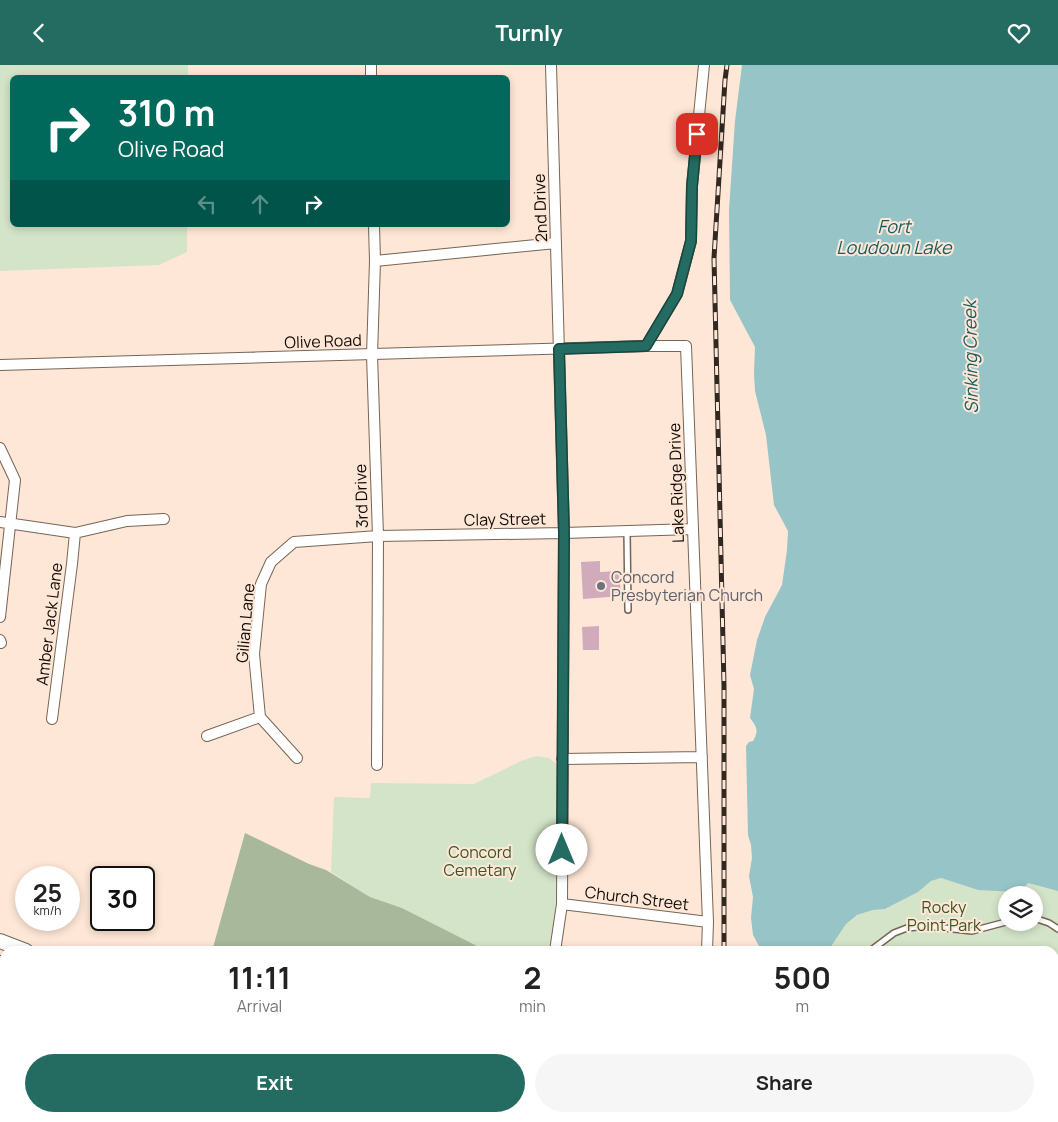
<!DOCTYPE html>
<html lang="en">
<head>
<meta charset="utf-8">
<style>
  body { margin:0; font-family:Manrope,sans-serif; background:#f6f6f6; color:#222; height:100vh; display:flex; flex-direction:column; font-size:19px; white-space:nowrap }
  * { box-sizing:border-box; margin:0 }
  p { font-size:16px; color:#767676 }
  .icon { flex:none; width:28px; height:28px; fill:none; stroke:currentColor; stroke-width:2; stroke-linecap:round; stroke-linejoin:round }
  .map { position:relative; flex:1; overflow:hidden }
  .details { position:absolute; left:0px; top:881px; width:1059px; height:176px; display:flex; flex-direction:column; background:#fff; border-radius:15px 15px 0 0; box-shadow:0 2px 8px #0003 }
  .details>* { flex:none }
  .guide { position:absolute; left:10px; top:10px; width:500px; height:152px; border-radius:8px; box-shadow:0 2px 8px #0003; background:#00695c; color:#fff; overflow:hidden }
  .controls { position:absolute; left:998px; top:821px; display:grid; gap:10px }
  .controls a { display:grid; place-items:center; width:45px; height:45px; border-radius:50%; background:#fff; box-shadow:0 2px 8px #0003; font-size:25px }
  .speed { position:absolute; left:15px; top:801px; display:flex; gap:10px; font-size:25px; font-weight:700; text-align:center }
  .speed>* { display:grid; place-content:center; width:65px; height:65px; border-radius:50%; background:#fff; box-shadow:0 2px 8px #0003; line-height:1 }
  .speed small { font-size:12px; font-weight:400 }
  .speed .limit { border:2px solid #111; border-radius:8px; background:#fff; color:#111 }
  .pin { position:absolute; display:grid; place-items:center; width:42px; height:42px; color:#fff; margin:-21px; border-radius:10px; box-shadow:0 2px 8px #0006 }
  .me { position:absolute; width:55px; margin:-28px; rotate:0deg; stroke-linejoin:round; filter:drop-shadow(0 0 4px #0008) }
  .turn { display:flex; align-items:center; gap:18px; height:105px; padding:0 25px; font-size:22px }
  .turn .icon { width:65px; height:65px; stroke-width:2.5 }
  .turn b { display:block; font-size:35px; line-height:42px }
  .lanes { display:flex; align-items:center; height:48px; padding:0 25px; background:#0003; justify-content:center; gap:25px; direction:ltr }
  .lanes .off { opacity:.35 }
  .eta { display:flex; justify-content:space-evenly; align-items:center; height:85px; text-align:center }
  .eta b { font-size:30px; font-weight:700; line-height:35px }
  .primary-button { display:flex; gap:10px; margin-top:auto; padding:10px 25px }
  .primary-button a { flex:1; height:58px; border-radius:30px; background:#246c62; color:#fff; font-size:20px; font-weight:700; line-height:58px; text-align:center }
  .primary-button a+a { background:#f6f6f6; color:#222 }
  header { display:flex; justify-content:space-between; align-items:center; height:65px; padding:0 25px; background:#246c62; color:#fff; font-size:22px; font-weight:700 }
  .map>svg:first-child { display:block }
  .green { fill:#d3e4c8; fill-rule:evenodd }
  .forest { fill:#a7b99a }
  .water { fill:#96c4c7 }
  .building { fill:#d0abbc }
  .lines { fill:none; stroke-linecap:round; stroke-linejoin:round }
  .service-casing { stroke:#786455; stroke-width:8 }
  .minor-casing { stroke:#786455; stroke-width:12 }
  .secondary-casing { stroke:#786455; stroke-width:16 }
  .service { stroke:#fff; stroke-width:5 }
  .minor { stroke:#fff; stroke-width:10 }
  .secondary { stroke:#fff; stroke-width:14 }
  .rail-casing { stroke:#322822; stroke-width:5 }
  .rail { stroke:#fee7d6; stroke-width:3; stroke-dasharray:9; stroke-linecap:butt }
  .route-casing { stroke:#174640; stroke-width:12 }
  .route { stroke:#246c62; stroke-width:9 }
  .worship-dot { fill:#6b7280; stroke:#fee7d6; stroke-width:2 }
  .labels { text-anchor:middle; stroke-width:4; stroke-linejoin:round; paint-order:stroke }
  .street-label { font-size:16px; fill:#110a05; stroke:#fee7d6 }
  .worship-label { font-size:16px; fill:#5b616d; stroke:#fee7d6; text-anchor:start }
  .park-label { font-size:16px; fill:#3a5424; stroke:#fee7d6 }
  .water-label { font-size:18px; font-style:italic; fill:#1b5b5e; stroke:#fee7d6 }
</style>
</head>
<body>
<header><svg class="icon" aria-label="back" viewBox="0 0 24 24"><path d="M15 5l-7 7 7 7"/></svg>Turnly<svg class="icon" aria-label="heart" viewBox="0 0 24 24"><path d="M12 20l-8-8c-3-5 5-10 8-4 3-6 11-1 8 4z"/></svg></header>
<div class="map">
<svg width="1058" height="1057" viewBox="0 0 1058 1057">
  <rect width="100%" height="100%" fill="#fee7d6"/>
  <path class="green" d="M 0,0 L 188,0 L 188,12 L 12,12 L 12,160 L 187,160 L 187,187 L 159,200 L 0,206 Z
    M 536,691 L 549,693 L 558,700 L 556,834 L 552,886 L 487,886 L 402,843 L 370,832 L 331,807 L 334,732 L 370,733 L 371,718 L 474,719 L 521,696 Z
    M 941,813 L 978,825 L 1028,818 L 1058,826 L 1058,953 L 1054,956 L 1054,886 L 828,886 L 846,859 L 857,850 L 873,845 L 885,844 L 918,827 L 931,816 ZM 1006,830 L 1034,830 L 1034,858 L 1006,858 Z
    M 1058,968 L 1058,1057 L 954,1057 L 958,1052 L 1054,1052 L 1054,970 Z
    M 717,1052 L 940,1053 L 936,1057 L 716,1057 Z"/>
  <path class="forest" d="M 245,768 L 309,799 L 326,805 L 370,832 L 402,843 L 487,886 L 212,886 Z
    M 158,1052 L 338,1052 L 349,1057 L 157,1057 Z
    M 532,1053 L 532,1052 L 654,1053 L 649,1057 L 533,1057 Z"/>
  <path class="water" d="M 742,0 L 1058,0 L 1058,826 L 1028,818 L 1020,827 L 978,825 L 941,813 L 931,816 L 918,827 L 885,844 L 873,845 L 857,850 L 846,859 L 828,886 L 766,886 L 759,881 L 753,870 L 751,853 L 753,832 L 749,811 L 752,793 L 751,780 L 748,770 L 746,681 L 749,677 L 753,676 C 759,666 757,662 750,653 L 754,624 L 750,610 L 757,575 L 765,552 L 782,520 L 787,485 L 788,466 L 774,440 L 766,370 L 755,326 L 754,309 L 755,282 L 730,235 L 729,145 L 735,56 Z"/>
  <path class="building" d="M 600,496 L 600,507 L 619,506 L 621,531 L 583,534 L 581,497 Z
    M 599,561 L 599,585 L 583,585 L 582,562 Z"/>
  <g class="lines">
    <g class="service-casing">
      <path id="service" d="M 627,466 L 628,545
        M 1034,853 L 1049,858 L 1058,864
        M 870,886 L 894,868 L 907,863 L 927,861 L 972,866 L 1006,857
        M 0,951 L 5,953
        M 782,1057 L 784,1052
        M 832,1057 L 832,1052"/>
    </g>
    <g class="minor-casing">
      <path id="minor" d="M 371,0 L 371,12
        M 551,0 L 564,468 L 562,839 L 555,886
        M 704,0 L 692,121 L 691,176 L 677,229 L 646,281 L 686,281 L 708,857 L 707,886
        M 374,160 L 375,196 L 372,290 L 378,471 L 377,700
        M 375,196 L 556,178
        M 0,300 L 646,281
        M 0,383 L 15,415 L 0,552
        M 0,457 L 75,468 L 127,456 L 164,454
        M 0,575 L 1,578
        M 52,654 L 72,499 L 75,468
        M 207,671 L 260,652
        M 297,693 L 260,652 L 254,589 L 261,519 L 271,497 L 294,477 L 378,471 L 564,468 L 693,464
        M 562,694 L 702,692
        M 562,839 L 708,857
        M 116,1057 L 117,1052
        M 506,1057 L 508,1052
        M 659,1057 L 661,1052"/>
    </g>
    <g class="secondary-casing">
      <path id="secondary" d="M 0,876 L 26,886
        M 0,898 L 5,900
        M 1054,963 L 1058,961
        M 412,1052 L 423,1057
        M 461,1052 L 470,1057
        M 942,1057 L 946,1052"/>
    </g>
    <use href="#service" class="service"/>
    <use href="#minor" class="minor"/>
    <use href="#secondary" class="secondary"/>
    <g class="rail-casing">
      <path id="rail" d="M 724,886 L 724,621 L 714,193 L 725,15 L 727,0
        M 712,1057 L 713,1052"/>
    </g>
    <use href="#rail" class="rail"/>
  </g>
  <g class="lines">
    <g class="route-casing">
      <path id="route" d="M 562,785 L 564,468 L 559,284 L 646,281 L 677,229 L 691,176 L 692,121 L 697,69"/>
    </g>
    <use href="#route" class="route"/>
  </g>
  <circle class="worship-dot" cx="601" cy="521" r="5"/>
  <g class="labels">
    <g class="street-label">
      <text transform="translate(540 143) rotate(-92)" y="6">2nd Drive</text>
      <text transform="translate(323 276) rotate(-2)" y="6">Olive Road</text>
      <text transform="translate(676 418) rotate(-92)" y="6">Lake Ridge Drive</text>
      <text transform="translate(361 431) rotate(-92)" y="6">3rd Drive</text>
      <text transform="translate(505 454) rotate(-1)" y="6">Clay Street</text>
      <text transform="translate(245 558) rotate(-85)" y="6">Gilian Lane</text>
      <text transform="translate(49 559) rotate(-83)" y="6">Amber Jack Lane</text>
      <text transform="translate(637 833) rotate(7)" y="6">Church Street</text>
    </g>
    <g class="worship-label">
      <text x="611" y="518">Concord<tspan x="611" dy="18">Presbyterian Church</tspan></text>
    </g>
    <g class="park-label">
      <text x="480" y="793">Concord<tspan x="480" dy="18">Cemetary</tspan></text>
      <text x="944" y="848">Rocky<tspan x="944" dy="18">Point Park</tspan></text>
    </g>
    <g class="water-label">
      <text x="894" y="168">Fort<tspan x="894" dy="21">Loudoun Lake</tspan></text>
      <text transform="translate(971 292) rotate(-91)" y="6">Sinking Creek</text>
    </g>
  </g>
</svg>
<div class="controls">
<a><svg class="icon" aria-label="layers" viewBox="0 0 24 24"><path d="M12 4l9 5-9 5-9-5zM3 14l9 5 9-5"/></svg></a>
</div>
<div class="speed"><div>25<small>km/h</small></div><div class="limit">30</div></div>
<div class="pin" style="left:697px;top:69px;background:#d93025"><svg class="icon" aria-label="arrive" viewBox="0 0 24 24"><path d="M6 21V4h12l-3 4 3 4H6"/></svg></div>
<svg class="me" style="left:562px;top:785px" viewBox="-20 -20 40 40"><circle r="19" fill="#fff"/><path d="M0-13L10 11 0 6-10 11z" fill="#246c62"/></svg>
<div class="guide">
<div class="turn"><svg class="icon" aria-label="right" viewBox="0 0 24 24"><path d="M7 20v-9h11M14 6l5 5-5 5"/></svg><div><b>310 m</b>Olive Road</div></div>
<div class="lanes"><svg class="icon off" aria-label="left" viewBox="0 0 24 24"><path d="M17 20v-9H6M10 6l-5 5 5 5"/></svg><svg class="icon off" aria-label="ahead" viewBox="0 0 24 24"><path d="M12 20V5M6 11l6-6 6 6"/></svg><svg class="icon" aria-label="right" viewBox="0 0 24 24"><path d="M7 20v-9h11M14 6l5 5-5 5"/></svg></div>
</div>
<section class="details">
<div class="eta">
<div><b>11:11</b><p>Arrival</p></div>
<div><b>2</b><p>min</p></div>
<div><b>500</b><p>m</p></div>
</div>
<div class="primary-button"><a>Exit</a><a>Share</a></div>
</section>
</div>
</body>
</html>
